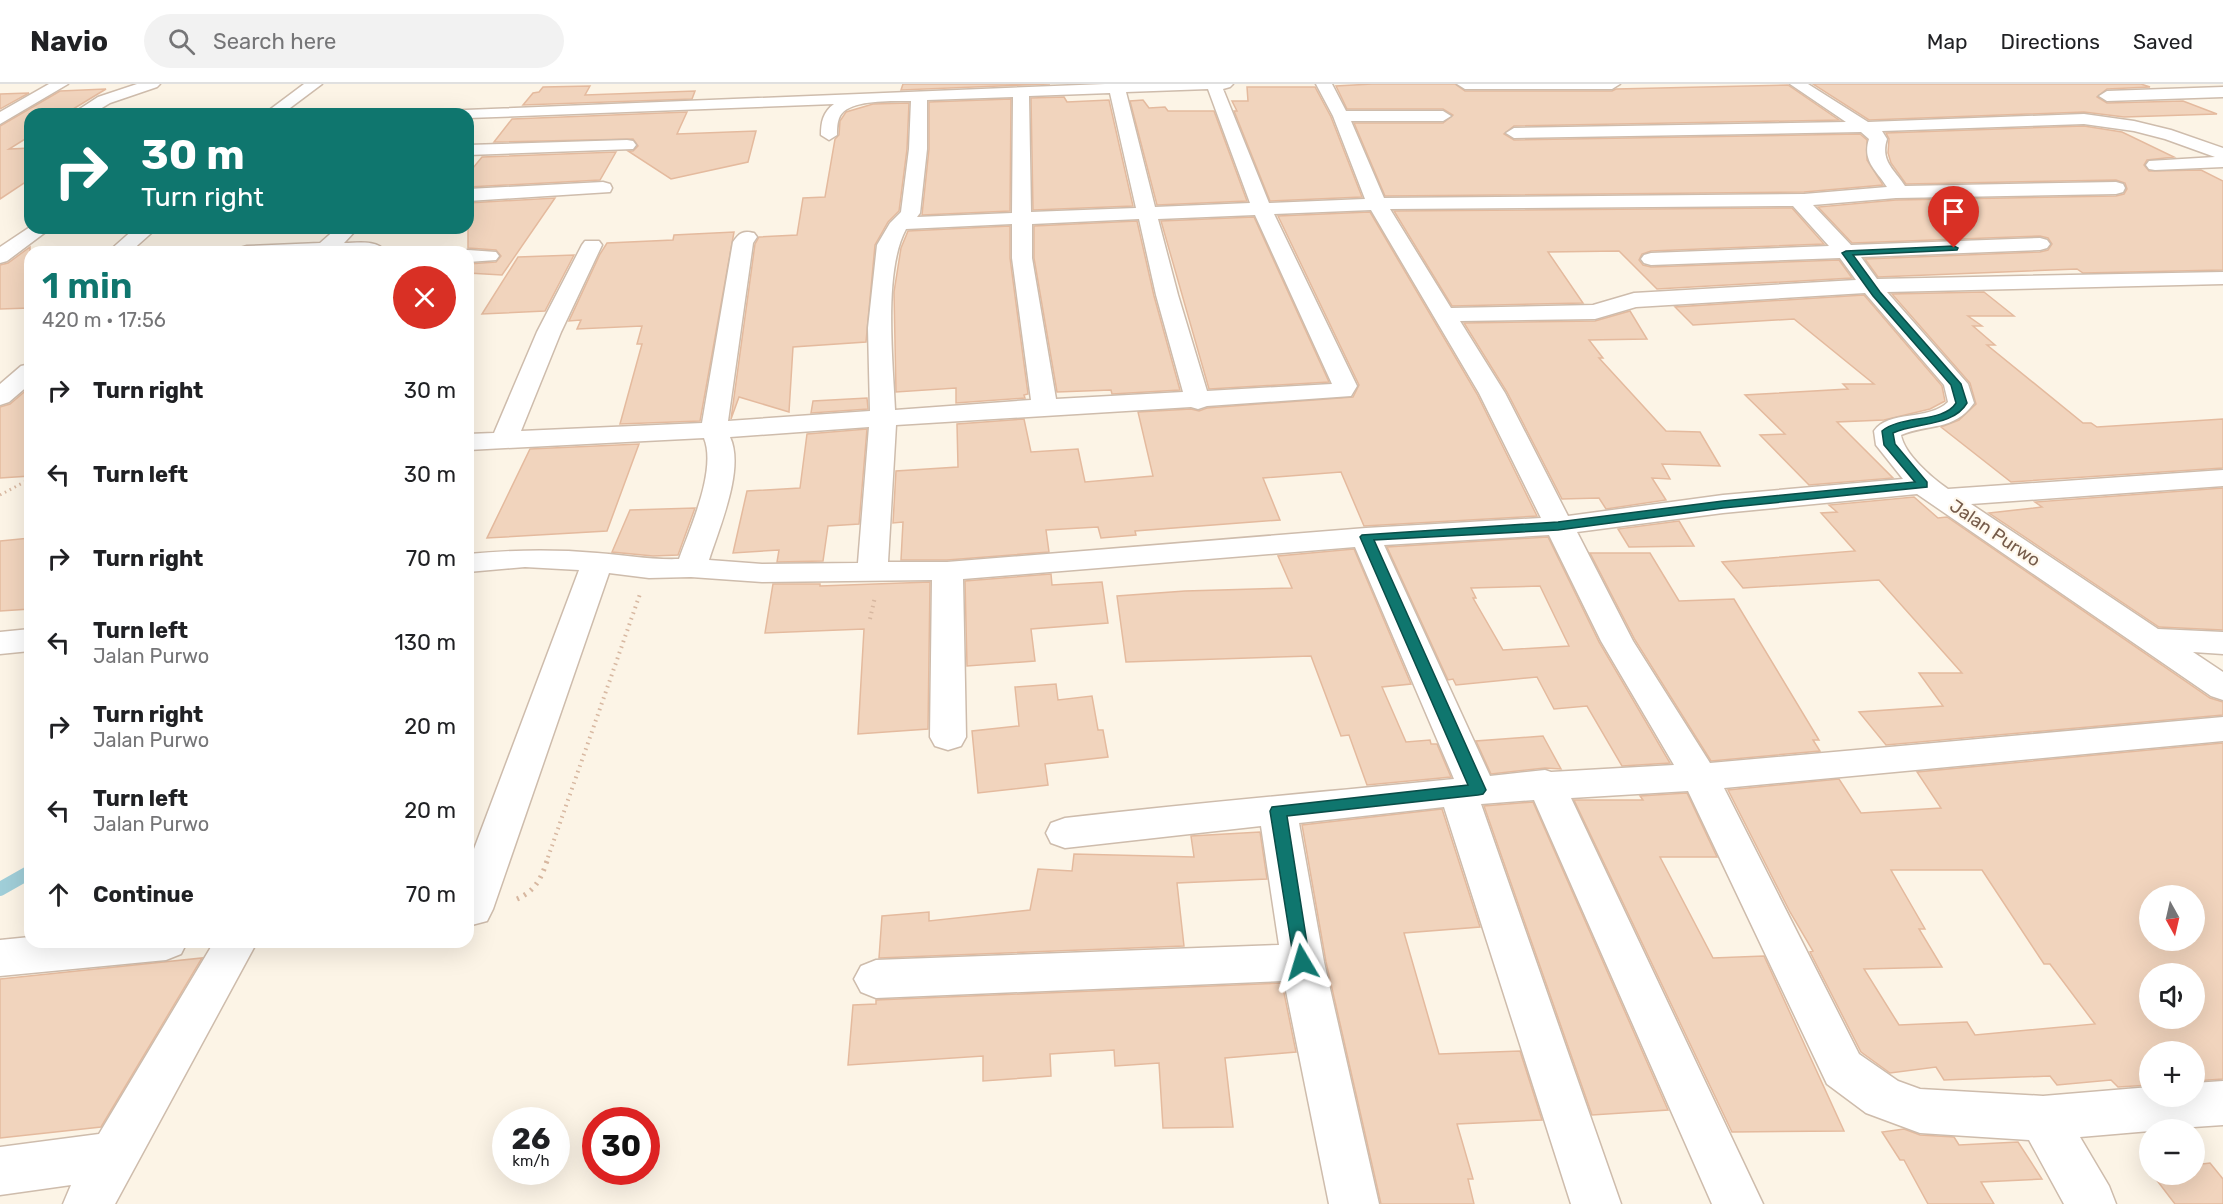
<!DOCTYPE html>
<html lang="en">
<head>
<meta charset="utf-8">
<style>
  body { margin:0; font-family:Rubik,sans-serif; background:#f2f2f2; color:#202124; height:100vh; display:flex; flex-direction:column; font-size:22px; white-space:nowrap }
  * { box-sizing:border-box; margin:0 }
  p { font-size:20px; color:#757577 }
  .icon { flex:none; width:33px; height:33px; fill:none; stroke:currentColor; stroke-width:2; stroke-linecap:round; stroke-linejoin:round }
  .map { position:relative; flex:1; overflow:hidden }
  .details { position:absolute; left:24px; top:162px; width:450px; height:702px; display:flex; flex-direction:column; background:#fff; border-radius:18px; box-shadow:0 6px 24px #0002 }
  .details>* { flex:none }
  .hud { position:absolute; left:24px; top:24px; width:450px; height:126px; border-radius:18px; box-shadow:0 6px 24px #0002; background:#0f766e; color:#fff; overflow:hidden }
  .needle { width:39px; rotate:172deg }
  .buttons { position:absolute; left:2139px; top:801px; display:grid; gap:12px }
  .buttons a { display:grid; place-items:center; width:66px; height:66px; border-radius:50%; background:#fff; box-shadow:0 6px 24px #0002; font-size:30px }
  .speed { position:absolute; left:492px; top:1023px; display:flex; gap:12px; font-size:30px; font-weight:700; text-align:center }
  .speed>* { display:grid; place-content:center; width:78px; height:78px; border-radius:50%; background:#fff; box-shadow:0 6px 24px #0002; line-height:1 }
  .speed small { font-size:15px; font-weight:400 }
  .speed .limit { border:9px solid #d22; background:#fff; color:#111 }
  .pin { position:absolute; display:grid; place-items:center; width:51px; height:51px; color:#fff; margin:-62px -26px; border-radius:50% 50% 50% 0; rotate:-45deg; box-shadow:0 0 6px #0007 }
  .pin .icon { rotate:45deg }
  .me { position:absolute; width:66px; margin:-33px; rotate:353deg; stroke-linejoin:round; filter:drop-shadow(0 0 4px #0008) }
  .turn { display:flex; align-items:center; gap:21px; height:126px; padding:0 18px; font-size:27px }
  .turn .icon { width:78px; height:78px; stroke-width:2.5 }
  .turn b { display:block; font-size:42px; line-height:51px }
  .round { display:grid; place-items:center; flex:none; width:63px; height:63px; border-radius:32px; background:#f2f2f2 }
  .headline { display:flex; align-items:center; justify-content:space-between; height:102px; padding:0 18px }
  h1 { font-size:36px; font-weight:600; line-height:45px; color:#0f766e }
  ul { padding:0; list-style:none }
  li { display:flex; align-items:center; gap:18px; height:84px; padding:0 18px }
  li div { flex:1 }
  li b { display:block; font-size:22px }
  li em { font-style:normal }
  header { display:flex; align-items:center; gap:36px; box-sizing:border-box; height:84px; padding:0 30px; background:#fff; border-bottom:2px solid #e0e0e0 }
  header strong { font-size:28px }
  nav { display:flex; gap:33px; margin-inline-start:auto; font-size:21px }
  .search { width:420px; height:54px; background:#f2f2f2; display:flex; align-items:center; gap:15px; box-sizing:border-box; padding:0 21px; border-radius:33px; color:#757577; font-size:22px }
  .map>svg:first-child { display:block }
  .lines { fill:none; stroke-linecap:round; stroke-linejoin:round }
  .stream { stroke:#a0ced8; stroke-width:14 }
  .building { fill:#f1d4bd; stroke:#e4ba9e; stroke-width:1.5; fill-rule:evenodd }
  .minor-casing { stroke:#cebcac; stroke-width:3 }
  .path-far2 { stroke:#d7b7a0; stroke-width:3; stroke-dasharray:1.5 4; stroke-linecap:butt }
  .path-far1 { stroke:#d7b7a0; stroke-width:4; stroke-dasharray:1.5 4.5; stroke-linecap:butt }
  .path { stroke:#d7b7a0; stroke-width:5; stroke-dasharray:2 6; stroke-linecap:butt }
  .minor { fill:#fff; fill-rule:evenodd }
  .route { fill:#0f766e; stroke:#0a4d48; stroke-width:1.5 }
  .labels { text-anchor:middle; stroke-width:4.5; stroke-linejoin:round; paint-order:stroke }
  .street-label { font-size:18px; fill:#755b4a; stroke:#fff8ec }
</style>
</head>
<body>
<header>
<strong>Navio</strong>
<div class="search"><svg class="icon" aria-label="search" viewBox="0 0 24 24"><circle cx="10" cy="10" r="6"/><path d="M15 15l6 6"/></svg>Search here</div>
<nav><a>Map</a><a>Directions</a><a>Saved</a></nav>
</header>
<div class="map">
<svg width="2223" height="1120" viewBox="0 0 2223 1120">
  <rect width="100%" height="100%" fill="#fcf4e6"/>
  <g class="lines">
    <path class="stream" d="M 0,805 L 30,788"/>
  </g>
  <path class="building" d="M 903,0 L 1050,0 L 901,6 Z
    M 1372,0 L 1455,0 L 1465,7 L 1612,7 L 1616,5 L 1788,1 L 1839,36 L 1514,42 L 1504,50 L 1514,56 L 1860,50 L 1867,56 L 1867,76 L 1883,101 L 1804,108 L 1385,112 L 1354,39 L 1443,39 L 1453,31 L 1443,25 L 1347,25 L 1336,2 Z
    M 1813,0 L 2141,0 L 2150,3 L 2107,5 L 2097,13 L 2107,19 L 2183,17 L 2217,30 L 2124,33 L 2084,28 L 1869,36 Z
    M 590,2 L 585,11 L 695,7 L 692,15 L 523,21 L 533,9 L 539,8 L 543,3 Z
    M 1247,3 L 1315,3 L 1331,33 L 1362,113 L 1270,117 L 1234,27 L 1237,27 L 1232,17 L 1248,17 Z
    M 106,5 L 65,30 L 30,30 L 30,52 L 9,65 L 30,64 L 30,95 L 0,115 L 0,42 L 60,7 Z
    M 29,9 L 0,25 L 0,10 Z
    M 1064,13 L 1067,18 L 1109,16 L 1133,122 L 1033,126 L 1031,14 Z
    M 1011,15 L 1010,127 L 922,131 L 929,65 L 929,18 Z
    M 1143,16 L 1149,24 L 1165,23 L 1168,27 L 1214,27 L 1247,117 L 1157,121 L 1130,17 Z
    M 909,19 L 907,65 L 899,127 L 888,138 L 875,161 L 866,258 L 793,263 L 789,328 L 739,313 L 731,335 L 755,160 L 759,153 L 797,151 L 803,114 L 825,113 L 835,55 L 839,51 L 840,37 L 846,28 L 873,20 Z
    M 687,28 L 677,50 L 756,47 L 748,78 L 671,95 L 628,67 L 633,67 L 638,62 L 633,55 L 494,58 L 512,35 Z
    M 2084,42 L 2122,48 L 2174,73 L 2147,76 L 2144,81 L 2149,87 L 2201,86 L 2223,97 L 2223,186 L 2083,189 L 2077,185 L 1878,193 L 1865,175 L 2040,168 L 2048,166 L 2052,160 L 2048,154 L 2040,152 L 1852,159 L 1818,123 L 1896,116 L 2116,112 L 2124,110 L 2127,105 L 2125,99 L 2116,96 L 1906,100 L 1891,79 L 1888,69 L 1889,55 L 1886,49 Z
    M 616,68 L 600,96 L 468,103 L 468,90 L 482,73 Z
    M 555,114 L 502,191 L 468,189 L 468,180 L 496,178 L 501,172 L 496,166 L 468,164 L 468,119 Z
    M 1792,124 L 1824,160 L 1651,167 L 1642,170 L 1639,176 L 1643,181 L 1651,183 L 1839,176 L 1852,194 L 1657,205 L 1619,167 L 1548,168 L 1583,219 L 1452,222 L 1394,127 Z
    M 1370,128 L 1477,310 L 1537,432 L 1364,442 L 1341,388 L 1263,394 L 1280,436 L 1135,447 L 1136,451 L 1101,454 L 1098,443 L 1046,446 L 1049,468 L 947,476 L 901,476 L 903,438 L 893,439 L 896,387 L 958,383 L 957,340 L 1024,335 L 1031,368 L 1078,365 L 1085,398 L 1153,392 L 1138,328 L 1191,325 L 1199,327 L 1207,324 L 1353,313 L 1359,301 L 1278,132 Z
    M 1254,133 L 1329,298 L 1209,305 L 1161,137 Z
    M 1137,137 L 1154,212 L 1180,306 L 1112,310 L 1111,306 L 1057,308 L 1034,174 L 1034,142 Z
    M 1010,142 L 1010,174 L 1028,310 L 1024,311 L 1025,314 L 956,319 L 956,304 L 896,308 L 894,208 L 901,164 L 908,147 Z
    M 734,148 L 700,337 L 620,340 L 642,260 L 637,260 L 642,242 L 577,245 L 581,236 L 569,237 L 600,170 L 607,159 L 673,156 L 674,151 Z
    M 30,163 L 30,224 L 0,225 L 0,181 L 8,179 Z
    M 574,171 L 545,227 L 482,230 L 518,173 Z
    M 1984,208 L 2014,232 L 1968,232 L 1982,242 L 1973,242 L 1995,261 L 1987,261 L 2083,339 L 2091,339 L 2097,343 L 2223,335 L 2223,384 L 2011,398 L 1941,343 L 1959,336 L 1976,320 L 1970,299 L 1892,210 Z
    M 1864,211 L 1942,302 L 1945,317 L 1930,325 L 1884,336 L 1837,338 L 1893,394 L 1809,401 L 1760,351 L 1785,350 L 1745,311 L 1848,305 L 1843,300 L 1874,300 L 1794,235 L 1693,241 L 1675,223 Z
    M 1630,227 L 1647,255 L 1589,256 L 1603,274 L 1599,274 L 1666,347 L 1700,348 L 1720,382 L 1662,380 L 1670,395 L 1652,394 L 1666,416 L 1606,425 L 1599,414 L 1562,415 L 1507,308 L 1464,239 L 1595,237 Z
    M 30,303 L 30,392 L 0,394 L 0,323 L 10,320 Z
    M 867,314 L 868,325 L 811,329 L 813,317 Z
    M 867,345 L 859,440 L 828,442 L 823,477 L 777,478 L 779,466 L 733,469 L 747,407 L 800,404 L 807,350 Z
    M 639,360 L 607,447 L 487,454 L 530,365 Z
    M 2223,404 L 2223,546 L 2159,543 L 1989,429 L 2042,423 L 2035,418 Z
    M 1914,413 L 1938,434 L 1947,433 L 2210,614 L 2223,618 L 2223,631 L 1886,661 L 1859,628 L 1943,622 L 1919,589 L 1962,589 L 1879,496 L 1743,504 L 1722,478 L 1855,467 L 1821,429 L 1837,428 L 1829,421 Z
    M 695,424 L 678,471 L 653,472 L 612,468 L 630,426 Z
    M 1679,437 L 1694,462 L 1629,463 L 1618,445 Z
    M 1548,453 L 1599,558 L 1670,679 L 1622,682 L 1587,622 L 1554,625 L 1537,593 L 1456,601 L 1453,595 L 1448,596 L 1387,463 ZM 1540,502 L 1569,562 L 1503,566 L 1473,514 L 1476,514 L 1471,504 Z
    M 30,454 L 30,525 L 0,527 L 0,457 Z
    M 1354,465 L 1411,600 L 1382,603 L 1406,658 L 1430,656 L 1431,660 L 1437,660 L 1451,693 L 1367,701 L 1349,651 L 1341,652 L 1311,572 L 1126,578 L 1117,512 L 1185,507 L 1292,504 L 1278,472 Z
    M 1590,469 L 1650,469 L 1679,517 L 1734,515 L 1819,656 L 1813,656 L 1820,667 L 1711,677 L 1635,556 Z
    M 1051,490 L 1052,501 L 1102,498 L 1108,539 L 1031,545 L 1035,577 L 967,582 L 965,497 Z
    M 930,498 L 928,645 L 858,650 L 864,545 L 765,549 L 773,500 L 820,500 L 820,502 Z
    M 1056,600 L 1058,616 L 1092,612 L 1098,646 L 1103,646 L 1108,673 L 1045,680 L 1048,701 L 978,709 L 972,647 L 1019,642 L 1015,603 Z
    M 1543,652 L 1561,685 L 1545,684 L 1491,690 L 1476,657 Z
    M 2223,659 L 2223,995 L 2194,997 L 2194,968 L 2150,968 L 2150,1001 L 2118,1003 L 2111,996 L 2057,1001 L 2050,992 L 1944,996 L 1936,983 L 1890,989 L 1861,968 L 1810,868 L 1813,867 L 1790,828 L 1728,706 L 1839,695 L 1861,729 L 1941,724 L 1917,688 ZM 1891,786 L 1982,786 L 2044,880 L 2050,880 L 2095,940 L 1975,951 L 1967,938 L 1899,941 L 1864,885 L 1942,883 L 1919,845 L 1925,845 ZM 2150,812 L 2194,812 L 2194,856 L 2150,856 ZM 2150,890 L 2194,890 L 2194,934 L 2150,934 Z
    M 1687,709 L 1717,773 L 1660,773 L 1713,874 L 1764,872 L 1844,1047 L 1732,1048 L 1574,716 L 1643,716 L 1640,712 Z
    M 1533,718 L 1668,1026 L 1592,1031 L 1484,722 Z
    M 1442,725 L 1480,843 L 1404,849 L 1439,970 L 1520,967 L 1542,1036 L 1457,1040 L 1473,1095 L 1468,1095 L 1474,1120 L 1381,1120 L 1326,878 L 1302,741 Z
    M 1260,748 L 1267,795 L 1177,799 L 1184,862 L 879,874 L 882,832 L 929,828 L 929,837 L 1030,826 L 1038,785 L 1072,787 L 1074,770 L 1194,773 L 1191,752 Z
    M 202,874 L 101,1043 L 0,1054 L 0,895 Z
    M 1282,899 L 1296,968 L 1225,974 L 1233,1043 L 1163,1044 L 1159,979 L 1115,982 L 1114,966 L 1050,970 L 1051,992 L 983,997 L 983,972 L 848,981 L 853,921 L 876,920 L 876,916 Z
    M 1904,1045 L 1920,1051 L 1954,1053 L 1959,1061 L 2018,1058 L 2042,1095 L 1981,1098 L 1994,1120 L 1928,1120 L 1904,1076 L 1900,1076 L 1882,1048 Z
    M 2210,1079 L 2223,1095 L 2223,1120 L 2175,1120 L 2152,1090 L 2194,1090 L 2194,1081 Z"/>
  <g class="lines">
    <g class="minor-casing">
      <path id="minor" d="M 49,0 L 68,0 L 0,40 L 0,28 Z
        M 137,0 L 160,0 L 157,3 L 110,19 L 92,30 L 72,30 L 98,13 Z
        M 304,0 L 322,0 L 282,30 L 264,30 Z
        M 1105,0 L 1233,0 L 1230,3 L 1223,5 L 1269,119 L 1365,115 L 1333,32 L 1316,0 L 1332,0 L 1346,27 L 1443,27 L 1451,32 L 1443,37 L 1351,37 L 1384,114 L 1804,110 L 1887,103 C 1876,86 1862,77 1869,55 L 1861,48 L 1514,54 L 1506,49 L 1514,44 L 1846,38 L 1790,0 L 1808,0 L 1868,38 L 2084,30 L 2134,37 L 2171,46 L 2223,64 L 2223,83 L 2155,86 L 2149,85 L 2146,81 L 2149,77 L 2215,73 L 2165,55 L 2134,47 L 2084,40 L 1882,47 L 1887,55 C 1880,77 1894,85 1905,102 L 2116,98 L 2123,100 L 2125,104 L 2123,108 L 2116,110 L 1896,114 L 1813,121 L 1851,161 L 2040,154 L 2047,156 L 2050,160 L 2047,164 L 2040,166 L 1861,173 L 1877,195 L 2223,188 L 2223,200 L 1887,208 L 1968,300 L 1974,319 C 1953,348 1929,339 1901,351 C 1904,370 1932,394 1948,405 L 2223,386 L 2223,402 L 1971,420 L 2158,545 L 2223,548 L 2223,570 L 2193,568 L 2223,588 L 2223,616 L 2211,612 L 1917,410 L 1723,429 L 1577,448 L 1633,557 L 1710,679 L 2223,633 L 2223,657 L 1724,704 L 1859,970 L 1898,997 L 1920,1005 L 2043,1012 L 2150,1003 L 2150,1012 L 2194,1012 L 2194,999 L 2223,997 L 2223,1041 L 2150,1046 L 2150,1047 L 2080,1053 L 2109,1102 L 2116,1120 L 2064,1120 L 2029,1056 L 1920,1049 L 1866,1029 L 1827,1000 L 1688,707 L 1571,714 L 1763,1120 L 1712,1120 L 1534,716 L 1481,720 L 1621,1120 L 1571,1120 L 1444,723 L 1299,739 L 1324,878 L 1379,1120 L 1329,1120 L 1284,897 L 876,914 L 861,908 L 854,895 L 861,882 L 876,876 L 1279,861 L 1261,742 L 1065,764 L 1051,759 L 1046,749 L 1051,739 L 1065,734 C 1195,719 1324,708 1454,695 L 1355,463 L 963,495 L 966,653 L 961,662 L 948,666 L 935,662 L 930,653 L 932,496 L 762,498 L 691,493 L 649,494 L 609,489 L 493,825 L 487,837 L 468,842 L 468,781 L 579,486 L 525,483 L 468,488 L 468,470 C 511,466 553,465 597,469 C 625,471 651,476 679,475 C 690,444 717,386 704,354 L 468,366 L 468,350 L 494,349 L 537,248 L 582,161 L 585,157 L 599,157 L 602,161 L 561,248 L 521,347 L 702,339 L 733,158 C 739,149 743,146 754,149 L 757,153 L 753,159 L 728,337 L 870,327 L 868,244 L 877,161 L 890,139 L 901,128 L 909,65 L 911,17 C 894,17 849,15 840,32 C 837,38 837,45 837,51 L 829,56 L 821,51 C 821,38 823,28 834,20 L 468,34 L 468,30 L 438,30 L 440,27 ZM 1208,5 L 1250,119 L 1155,123 L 1126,8 ZM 1110,9 L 1136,124 L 1031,128 L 1029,12 ZM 1013,13 L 1012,129 L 917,133 L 920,129 L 927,65 L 927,16 ZM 1793,122 L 1829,162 L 1651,169 L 1644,171 L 1641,175 L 1644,179 L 1651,181 L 1840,174 L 1856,196 L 1634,209 L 1593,221 L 1451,224 L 1390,125 ZM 1371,126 L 1479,309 L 1541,434 L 1366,444 L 947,478 L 888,478 L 896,341 L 1191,323 L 1198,325 L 1207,322 L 1351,312 L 1357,302 L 1274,130 ZM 1255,131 L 1332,300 L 1207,307 L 1178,211 L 1158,135 ZM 1139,135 L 1156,211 L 1183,308 L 1056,315 L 1032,174 L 1032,140 ZM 1012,140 L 1012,174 L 1031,316 L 895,326 C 893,278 883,187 906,145 ZM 1865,209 L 1944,301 L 1948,318 C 1929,337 1888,326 1874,347 L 1876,361 L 1903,395 L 1723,411 L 1568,432 L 1505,309 L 1460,237 L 1595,235 L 1636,223 ZM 869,343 L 858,479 L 762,480 L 709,476 C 719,444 745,385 730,353 ZM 1549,451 L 1601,557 L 1674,681 L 1551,688 L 1545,686 L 1490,692 L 1384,461 Z
        M 1457,0 L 1620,0 L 1612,5 L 1465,5 Z
        M 2223,3 L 2223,13 L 2107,17 L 2099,12 L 2107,7 Z
        M 627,56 L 633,57 L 636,61 L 633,65 L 468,71 L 468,61 Z
        M 603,98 L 610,100 L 612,104 L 610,108 L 468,117 L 468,105 Z
        M 30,143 L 51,144 L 7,177 L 0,179 L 0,163 Z
        M 135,144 L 157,144 L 130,168 L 108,168 Z
        M 337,144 L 358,144 L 344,159 C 358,159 377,155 386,168 L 237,168 L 240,164 L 247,162 L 320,159 Z
        M 468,166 L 496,168 L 499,172 L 496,176 L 468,178 L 468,168 L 460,168 Z
        M 30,280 L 30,300 L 9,318 L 0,321 L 0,300 L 21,282 Z
        M 30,545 L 30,567 L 0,570 L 0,548 Z
        M 30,853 L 30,858 L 187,858 L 181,870 L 166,876 L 0,892 L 0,856 Z
        M 214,858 L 257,858 L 115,1120 L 63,1120 L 71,1101 L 0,1111 L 0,1063 L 99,1050 Z"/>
    </g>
    <path class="path-far2" d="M 0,411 L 30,395"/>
    <path class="path-far1" d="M 870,535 L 875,513
      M 546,779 L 640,510"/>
    <path class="path" d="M 517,815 C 535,807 541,795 547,777"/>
    <use href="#minor" class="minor"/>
  </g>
  <path class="route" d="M 1954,162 L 1958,164 L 1957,166 L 1853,171 L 1880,208 L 1961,300 L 1967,319 C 1953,343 1916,338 1893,349 L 1895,360 L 1927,398 L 1927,403 L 1723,424 L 1558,446 L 1374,456 L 1486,706 L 1483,710 L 1478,711 L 1287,732 L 1310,878 L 1308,884 L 1302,886 L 1295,884 L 1270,727 L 1272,723 L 1468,701 L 1360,453 L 1362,451 L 1558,438 L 1723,417 L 1915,398 L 1884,361 L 1882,347 C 1900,331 1944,339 1956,319 L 1951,301 L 1873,212 L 1842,169 L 1846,167 Z"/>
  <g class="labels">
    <g class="street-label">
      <text transform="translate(1995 449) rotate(34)" y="6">Jalan Purwo</text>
    </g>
  </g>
</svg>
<div class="buttons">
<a><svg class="needle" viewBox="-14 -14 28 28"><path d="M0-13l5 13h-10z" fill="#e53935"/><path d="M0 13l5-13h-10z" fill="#757577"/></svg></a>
<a><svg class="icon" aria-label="sound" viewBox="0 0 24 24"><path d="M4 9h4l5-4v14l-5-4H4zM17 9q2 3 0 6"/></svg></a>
<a>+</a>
<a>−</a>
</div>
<div class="speed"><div>26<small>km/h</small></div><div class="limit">30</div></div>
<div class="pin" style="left:1954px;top:164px;background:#d93025"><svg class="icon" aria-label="arrive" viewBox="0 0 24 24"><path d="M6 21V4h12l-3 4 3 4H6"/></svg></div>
<svg class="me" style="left:1302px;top:878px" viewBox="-20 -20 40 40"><path d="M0-17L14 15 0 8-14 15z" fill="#0f766e" stroke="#fff" stroke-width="4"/></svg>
<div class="hud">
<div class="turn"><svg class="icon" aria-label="right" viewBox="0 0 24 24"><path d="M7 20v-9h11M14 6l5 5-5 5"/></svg><div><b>30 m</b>Turn right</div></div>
</div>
<section class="details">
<div class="headline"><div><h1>1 min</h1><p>420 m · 17:56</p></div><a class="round" style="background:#d93025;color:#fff"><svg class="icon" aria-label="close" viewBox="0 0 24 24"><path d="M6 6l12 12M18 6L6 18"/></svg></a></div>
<ul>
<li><svg class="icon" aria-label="right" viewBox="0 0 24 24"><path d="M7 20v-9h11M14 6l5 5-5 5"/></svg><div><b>Turn right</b></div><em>30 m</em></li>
<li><svg class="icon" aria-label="left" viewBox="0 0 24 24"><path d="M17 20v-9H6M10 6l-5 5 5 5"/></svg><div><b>Turn left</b></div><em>30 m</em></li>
<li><svg class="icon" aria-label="right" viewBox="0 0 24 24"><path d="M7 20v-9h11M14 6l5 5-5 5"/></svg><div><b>Turn right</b></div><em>70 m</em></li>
<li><svg class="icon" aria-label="left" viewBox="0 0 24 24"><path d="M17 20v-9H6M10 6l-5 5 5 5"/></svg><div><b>Turn left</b><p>Jalan Purwo</p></div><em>130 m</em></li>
<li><svg class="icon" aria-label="right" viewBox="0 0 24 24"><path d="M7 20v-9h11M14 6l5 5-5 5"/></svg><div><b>Turn right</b><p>Jalan Purwo</p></div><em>20 m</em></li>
<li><svg class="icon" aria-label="left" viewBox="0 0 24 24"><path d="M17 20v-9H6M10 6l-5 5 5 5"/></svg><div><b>Turn left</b><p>Jalan Purwo</p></div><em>20 m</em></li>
<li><svg class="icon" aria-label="ahead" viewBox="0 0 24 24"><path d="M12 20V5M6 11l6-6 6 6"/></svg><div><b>Continue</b></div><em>70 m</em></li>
</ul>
</section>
</div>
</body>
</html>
